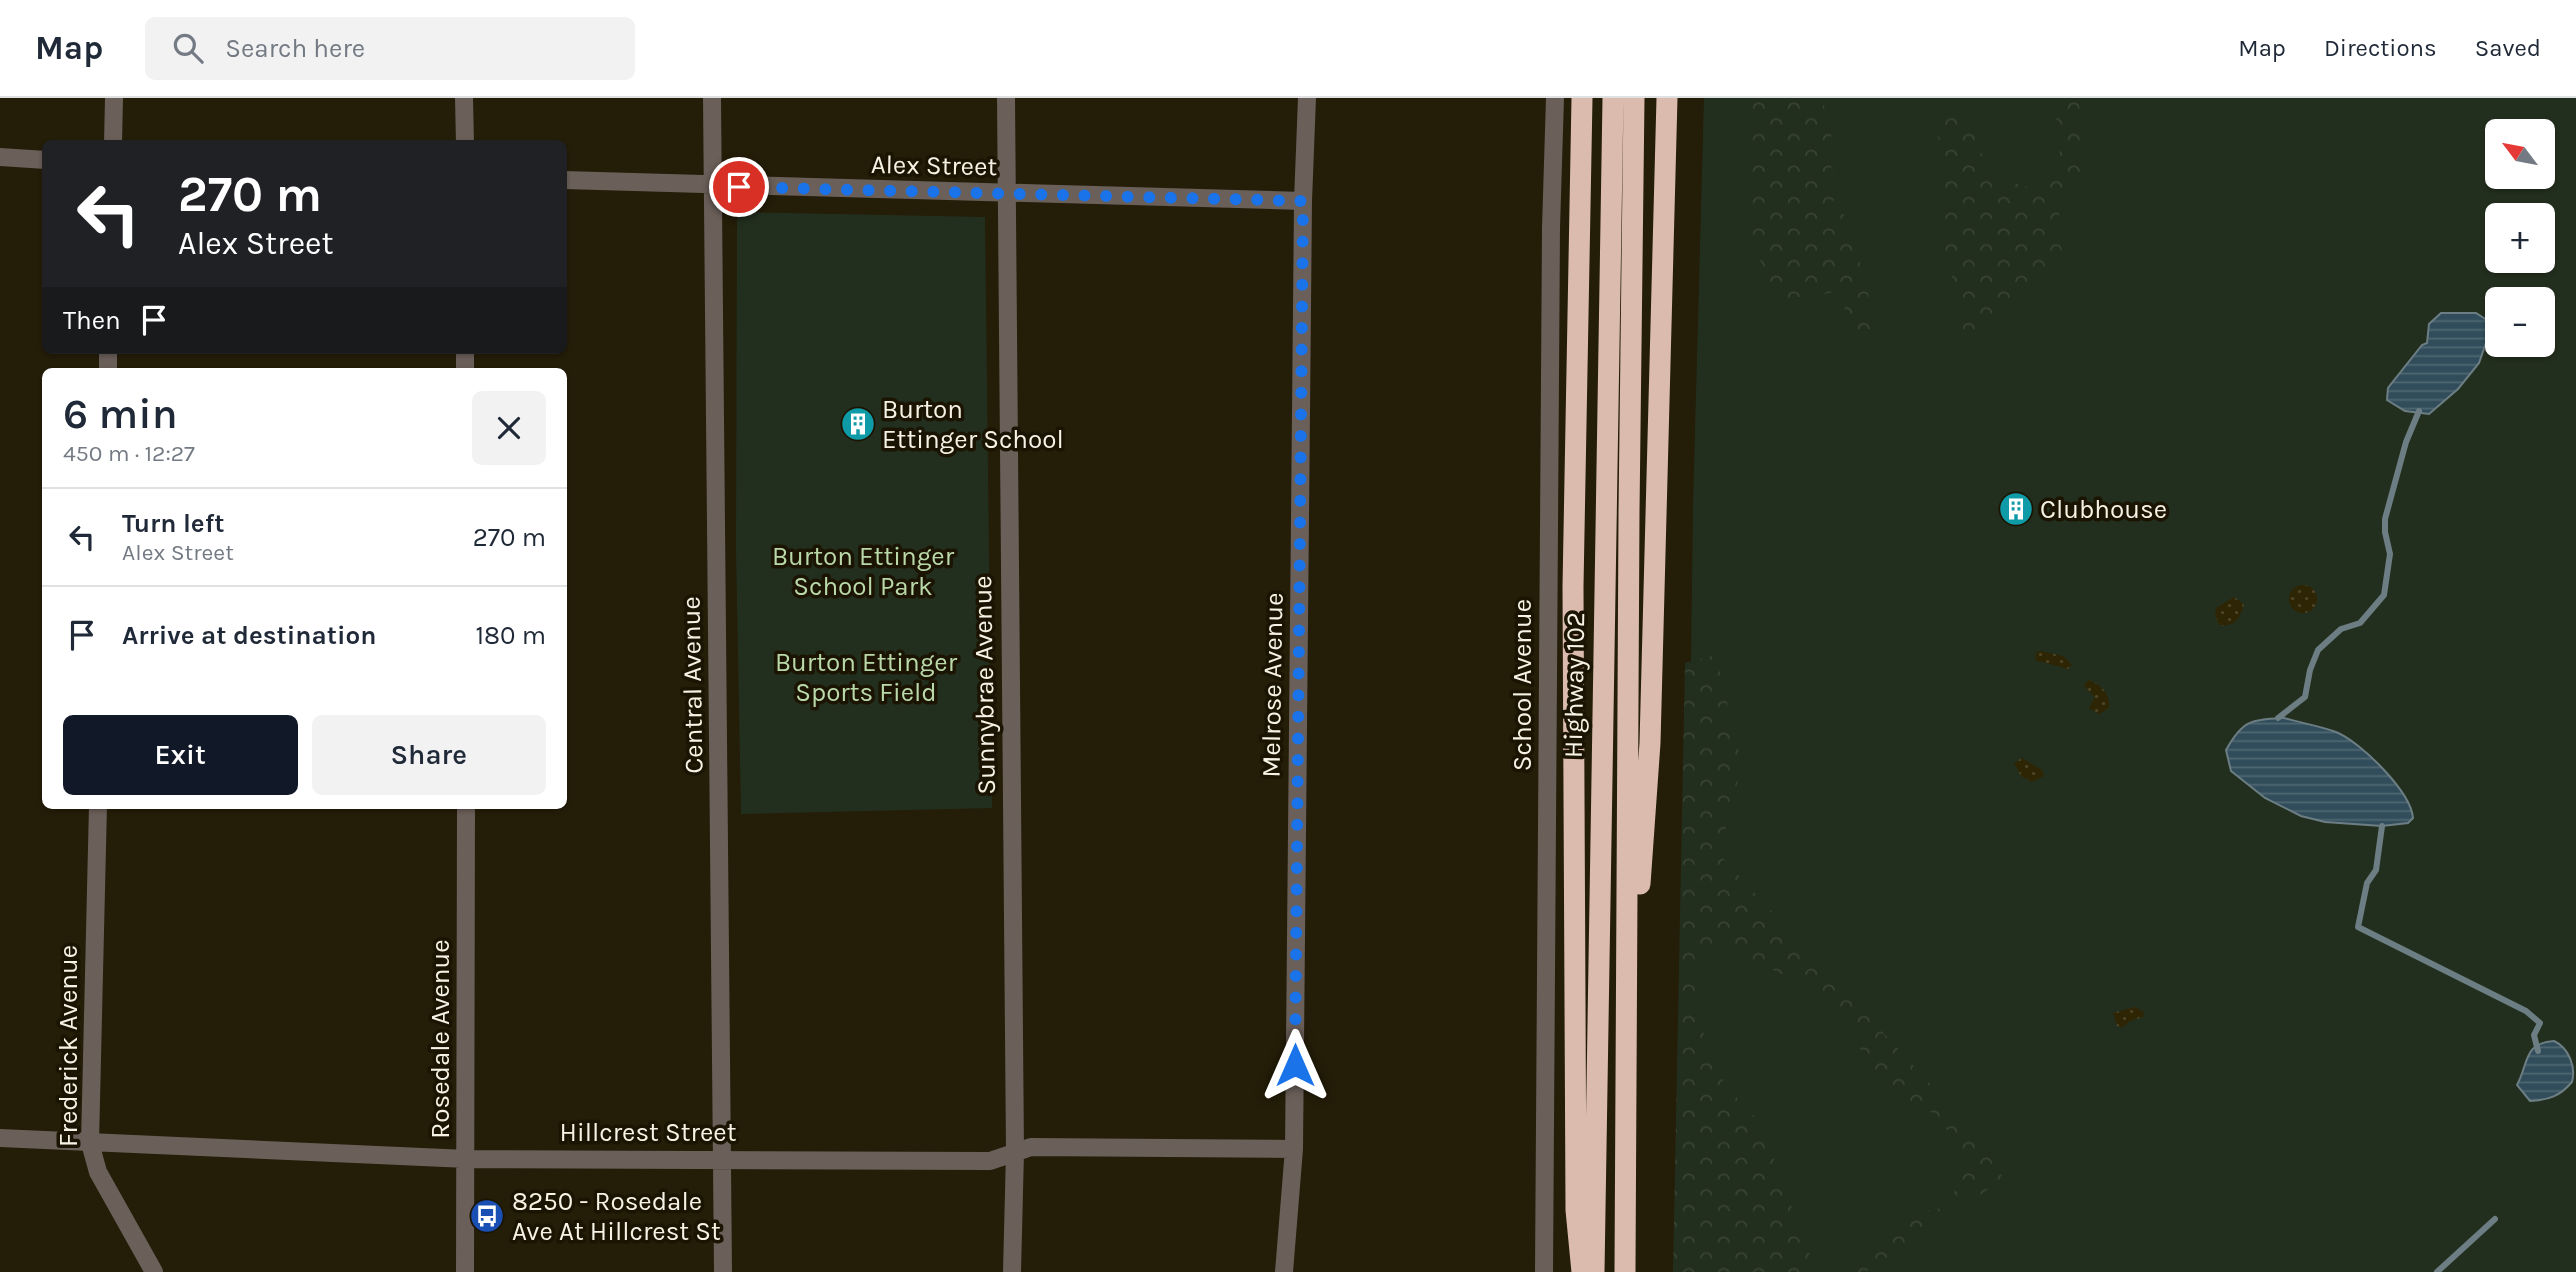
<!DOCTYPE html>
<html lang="en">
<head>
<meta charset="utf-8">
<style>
  body { margin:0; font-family:Karla,sans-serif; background:#f2f2f3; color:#1f2937; height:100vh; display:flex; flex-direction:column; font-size:26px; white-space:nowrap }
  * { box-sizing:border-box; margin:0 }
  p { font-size:23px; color:#747a83 }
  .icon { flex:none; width:38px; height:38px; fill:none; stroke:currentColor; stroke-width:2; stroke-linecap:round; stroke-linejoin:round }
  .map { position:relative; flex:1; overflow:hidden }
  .panel { position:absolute; left:42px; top:270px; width:525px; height:441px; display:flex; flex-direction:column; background:#fff; border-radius:10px; box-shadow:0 2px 5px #0004 }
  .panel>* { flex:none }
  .guide { position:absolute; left:42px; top:42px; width:525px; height:214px; border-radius:10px; box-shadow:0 2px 5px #0004; background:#202124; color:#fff; overflow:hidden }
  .needle { width:46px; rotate:302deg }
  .tools { position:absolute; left:2485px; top:21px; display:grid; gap:14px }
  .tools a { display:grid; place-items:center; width:70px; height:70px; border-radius:10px; background:#fff; box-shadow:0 2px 5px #0004; font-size:35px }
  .pin { position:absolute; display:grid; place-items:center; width:60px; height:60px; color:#fff; margin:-30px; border:4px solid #fff; border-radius:50%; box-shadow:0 2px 7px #0007 }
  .me { position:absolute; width:77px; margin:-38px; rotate:0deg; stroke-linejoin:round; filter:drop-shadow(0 0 5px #0008) }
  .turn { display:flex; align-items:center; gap:24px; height:147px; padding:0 21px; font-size:32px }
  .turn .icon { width:91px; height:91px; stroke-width:2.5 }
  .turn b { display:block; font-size:49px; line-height:60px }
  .then { display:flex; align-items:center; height:66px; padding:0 21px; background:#0003; gap:14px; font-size:26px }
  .round { display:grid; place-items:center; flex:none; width:74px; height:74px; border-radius:10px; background:#f2f2f3 }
  .head { display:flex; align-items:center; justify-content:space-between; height:119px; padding:0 21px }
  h1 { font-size:42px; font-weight:600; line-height:52px }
  .primary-button { display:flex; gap:14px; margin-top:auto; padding:14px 21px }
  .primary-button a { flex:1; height:80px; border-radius:10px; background:#111827; color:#fff; font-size:28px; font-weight:600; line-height:80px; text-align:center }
  .primary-button a+a { background:#f2f2f3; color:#1f2937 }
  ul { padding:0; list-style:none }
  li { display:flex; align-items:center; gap:21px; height:98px; padding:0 21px; border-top:2px solid #e0e1e3 }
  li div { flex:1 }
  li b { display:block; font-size:26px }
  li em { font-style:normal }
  header { display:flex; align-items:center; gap:42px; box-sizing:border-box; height:98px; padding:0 35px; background:#fff; border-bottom:2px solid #e0e1e3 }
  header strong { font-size:33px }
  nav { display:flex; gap:38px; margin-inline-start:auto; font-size:24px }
  .search { width:490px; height:63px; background:#f2f2f3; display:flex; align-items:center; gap:18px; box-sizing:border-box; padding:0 24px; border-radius:10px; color:#747a83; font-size:26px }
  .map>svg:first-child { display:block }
  .green { fill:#232f1e; fill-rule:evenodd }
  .forest { fill:url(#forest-crowns) }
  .sand { fill:url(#sand-dots) }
  .water { fill:url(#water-rules); stroke:#6c7e84; stroke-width:2 }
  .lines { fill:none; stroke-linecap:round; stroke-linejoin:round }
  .stream { stroke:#6c7e84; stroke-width:6 }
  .street { stroke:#6b5f59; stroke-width:18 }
  .highway { stroke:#dabbad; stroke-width:21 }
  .route { stroke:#1a73e8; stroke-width:12; stroke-dasharray:0 21.6 }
  .labels { text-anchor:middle; stroke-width:7; stroke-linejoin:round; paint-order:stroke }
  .street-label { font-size:26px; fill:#f6f2e5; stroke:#1b1402 }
  .poi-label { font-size:26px; fill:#f6f2e5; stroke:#1b1402; text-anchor:start }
  .park-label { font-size:26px; fill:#bad9ab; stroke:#1b1402 }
</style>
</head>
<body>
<header>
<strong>Map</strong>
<div class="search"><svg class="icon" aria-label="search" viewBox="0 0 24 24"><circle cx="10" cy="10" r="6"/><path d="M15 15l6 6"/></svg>Search here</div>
<nav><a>Map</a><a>Directions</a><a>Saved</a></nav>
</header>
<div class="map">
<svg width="2576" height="1174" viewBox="0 0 2576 1174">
  <defs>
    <pattern id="forest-crowns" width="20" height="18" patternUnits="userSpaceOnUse" patternTransform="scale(1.75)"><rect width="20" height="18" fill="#232f1e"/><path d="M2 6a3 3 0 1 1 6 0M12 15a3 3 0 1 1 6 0" fill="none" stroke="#394334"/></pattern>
    <pattern id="sand-dots" width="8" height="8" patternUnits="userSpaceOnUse" patternTransform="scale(1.75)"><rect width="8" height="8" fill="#2d2504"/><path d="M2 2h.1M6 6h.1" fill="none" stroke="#4c4528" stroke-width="1.8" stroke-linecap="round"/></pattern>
    <pattern id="water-rules" width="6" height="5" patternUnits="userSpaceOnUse" patternTransform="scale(1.75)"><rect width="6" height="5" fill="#314d5b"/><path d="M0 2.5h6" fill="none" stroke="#4f6772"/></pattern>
  </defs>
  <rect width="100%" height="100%" fill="#241d08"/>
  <path class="green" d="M 1704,0 L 2576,0 L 2576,1174 L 1683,1174 L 1693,407 ZM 2497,33 L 2543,33 L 2543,79 L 2497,79 ZM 2497,117 L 2543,117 L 2543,163 L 2497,163 ZM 2497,201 L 2543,201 L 2543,247 L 2497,247 Z
    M 737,114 L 985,119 L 992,710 L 741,716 L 736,451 Z"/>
  <path class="forest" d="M 1747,0 L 1822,0 L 1833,44 L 1827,59 L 1837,82 L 1832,110 L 1848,119 L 1843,135 L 1856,155 L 1868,186 L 1870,231 L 1845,231 L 1844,193 L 1783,201 L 1773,206 L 1747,118 Z
    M 2057,0 L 2076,0 C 2084,12 2085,62 2082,77 C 2079,88 2069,95 2064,105 C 2054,122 2056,141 2065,158 L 2035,191 L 1963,244 L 1951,174 L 1940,139 L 1942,66 L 1937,31 L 1950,19 L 1964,12 C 1991,48 1965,72 2028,89 C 2044,81 2061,63 2062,42 C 2062,27 2048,15 2057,0 Z
    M 1716,557 L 1742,667 L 1719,756 L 1967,1026 L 2004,1081 L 1865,1174 L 1850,1174 C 1868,1163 1874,1143 1889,1128 C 1902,1115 1927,1114 1945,1109 C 1973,1070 1963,1046 1931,1014 L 1910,1014 C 1900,1005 1887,995 1880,983 C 1868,967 1861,949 1849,933 C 1811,884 1761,863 1705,845 C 1691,893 1699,951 1730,992 C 1738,1003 1753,1012 1758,1024 C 1780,1073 1797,1124 1816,1174 L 1673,1174 L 1685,565 Z"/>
  <path class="sand" d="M2289 501a14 14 0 1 1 28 0a14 14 0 1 1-28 0Z
    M 2234,499 L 2244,506 C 2241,520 2234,530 2219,527 L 2215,517 L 2216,510 Z
    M 2041,553 L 2063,558 L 2072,567 L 2068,571 L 2035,562 L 2036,554 Z
    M 2088,582 C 2102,586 2110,596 2109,610 L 2099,616 L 2089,610 L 2095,599 L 2084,588 Z
    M 2022,660 L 2042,672 L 2044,678 L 2032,684 L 2021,678 L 2014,665 Z
    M 2135,909 L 2144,914 L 2143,919 L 2130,923 L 2122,930 L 2117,928 L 2113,915 Z"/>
  <path class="water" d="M 2497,213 L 2479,265 L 2458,291 L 2429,316 L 2405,313 L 2387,302 L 2388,290 L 2422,247 L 2427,245 L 2429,226 L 2441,215 L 2476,215 L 2487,222 Z
    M 2284,620 C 2301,625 2320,628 2336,634 C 2361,644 2411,694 2413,720 L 2408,725 L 2382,728 L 2325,724 L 2301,718 L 2265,700 L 2231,673 L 2226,652 C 2243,622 2250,622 2284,620 Z
    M 2554,943 C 2569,950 2576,969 2572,984 C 2560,998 2549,1002 2530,1003 L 2517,987 C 2529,965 2523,945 2554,943 Z"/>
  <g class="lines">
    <path class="stream" d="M 2278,620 L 2305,599 L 2310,572 L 2318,552 L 2341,531 L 2360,525 L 2384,497 L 2390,456 L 2385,434 L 2385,421 L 2406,344 L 2419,313
      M 2382,728 L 2376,772 L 2367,785 L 2358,829 L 2526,913 L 2540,925 L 2534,937 L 2538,953
      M 2437,1174 L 2495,1121"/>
    <path class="street" d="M 464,0 L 465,46
      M 712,0 L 723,1174
      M 1006,0 L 1015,1054 L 1012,1174
      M 113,46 L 114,0
      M 0,59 L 46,62
      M 564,82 L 1303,103
      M 465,252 L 465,273
      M 108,273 L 108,252
      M 98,707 L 90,1045 L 98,1074 L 154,1174
      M 0,1040 L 467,1061 L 990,1063 L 1031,1049 L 1294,1051
      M 465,1174 L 466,707
      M 1284,1174 L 1294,1051 L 1303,103 L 1307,0
      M 1544,1174 L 1551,130 L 1555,0"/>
    <path class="highway" d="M 1640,786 L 1650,645 L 1667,0
      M 1582,1174 L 1576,1112 L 1573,489 L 1582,0
      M 1594,1174 L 1613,0
      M 1625,1174 L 1629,415 L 1634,0"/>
  </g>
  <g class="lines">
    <path class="route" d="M 739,89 L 1303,103 L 1295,967"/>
  </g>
  <defs>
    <g id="building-disc" transform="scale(1.75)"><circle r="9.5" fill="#0f9aa8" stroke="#1b1402"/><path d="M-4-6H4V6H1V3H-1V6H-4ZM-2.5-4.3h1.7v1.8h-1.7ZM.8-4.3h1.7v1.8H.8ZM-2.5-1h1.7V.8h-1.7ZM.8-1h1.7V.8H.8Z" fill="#fff"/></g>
    <g id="bus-disc" transform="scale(1.75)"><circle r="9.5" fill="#1a4fb4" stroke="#1b1402"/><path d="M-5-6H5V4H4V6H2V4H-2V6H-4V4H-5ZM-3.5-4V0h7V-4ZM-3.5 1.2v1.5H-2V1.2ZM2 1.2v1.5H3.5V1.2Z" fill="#fff"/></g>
  </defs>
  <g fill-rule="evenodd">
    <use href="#building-disc" x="858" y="326"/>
    <use href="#building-disc" x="2016" y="411"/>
    <use href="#bus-disc" x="487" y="1118"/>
  </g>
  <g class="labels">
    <g class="street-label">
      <text transform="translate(934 67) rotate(1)" y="9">Alex Street</text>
      <text transform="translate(692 587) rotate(-91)" y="9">Central Avenue</text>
      <text transform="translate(984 587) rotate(-91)" y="9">Sunnybrae Avenue</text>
      <text transform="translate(1272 587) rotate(-89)" y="9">Melrose Avenue</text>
      <text transform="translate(1522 587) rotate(-90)" y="9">School Avenue</text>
      <text transform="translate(1574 587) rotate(-89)" y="9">Highway 102</text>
      <text transform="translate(440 941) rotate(-90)" y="9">Rosedale Avenue</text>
      <text transform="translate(68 948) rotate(-90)" y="9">Frederick Avenue</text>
      <text x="648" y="1043">Hillcrest Street</text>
    </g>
    <g class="poi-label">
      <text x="882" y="320">Burton<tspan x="882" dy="30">Ettinger School</tspan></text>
      <text x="2040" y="420">Clubhouse</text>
      <text x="512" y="1112">8250 - Rosedale<tspan x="512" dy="30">Ave At Hillcrest St</tspan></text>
    </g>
    <g class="park-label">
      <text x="863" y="467">Burton Ettinger<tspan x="863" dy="30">School Park</tspan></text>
      <text x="866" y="573">Burton Ettinger<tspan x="866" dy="30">Sports Field</tspan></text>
    </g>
  </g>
</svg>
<div class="tools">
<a><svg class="needle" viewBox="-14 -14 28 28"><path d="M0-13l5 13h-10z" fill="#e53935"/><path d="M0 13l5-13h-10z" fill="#747a83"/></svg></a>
<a>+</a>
<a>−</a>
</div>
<div class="pin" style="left:739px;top:89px;background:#d93025"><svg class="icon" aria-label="arrive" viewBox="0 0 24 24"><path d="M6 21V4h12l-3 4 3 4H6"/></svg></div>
<svg class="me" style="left:1295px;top:967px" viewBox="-20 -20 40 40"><path d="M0-17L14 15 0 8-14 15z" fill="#1a73e8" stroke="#fff" stroke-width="4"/></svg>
<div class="guide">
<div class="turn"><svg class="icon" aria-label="left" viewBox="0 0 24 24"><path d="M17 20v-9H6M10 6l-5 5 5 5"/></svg><div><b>270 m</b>Alex Street</div></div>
<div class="then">Then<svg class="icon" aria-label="arrive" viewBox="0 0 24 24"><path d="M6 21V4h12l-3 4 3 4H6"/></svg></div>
</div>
<section class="panel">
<div class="head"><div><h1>6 min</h1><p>450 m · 12:27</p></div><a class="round"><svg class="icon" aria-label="close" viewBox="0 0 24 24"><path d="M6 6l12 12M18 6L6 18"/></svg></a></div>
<ul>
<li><svg class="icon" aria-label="left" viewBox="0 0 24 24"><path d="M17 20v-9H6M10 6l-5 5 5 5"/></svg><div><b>Turn left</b><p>Alex Street</p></div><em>270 m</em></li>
<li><svg class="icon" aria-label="arrive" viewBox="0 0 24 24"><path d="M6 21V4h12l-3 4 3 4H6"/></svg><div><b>Arrive at destination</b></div><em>180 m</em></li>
</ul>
<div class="primary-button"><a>Exit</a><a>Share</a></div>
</section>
</div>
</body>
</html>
